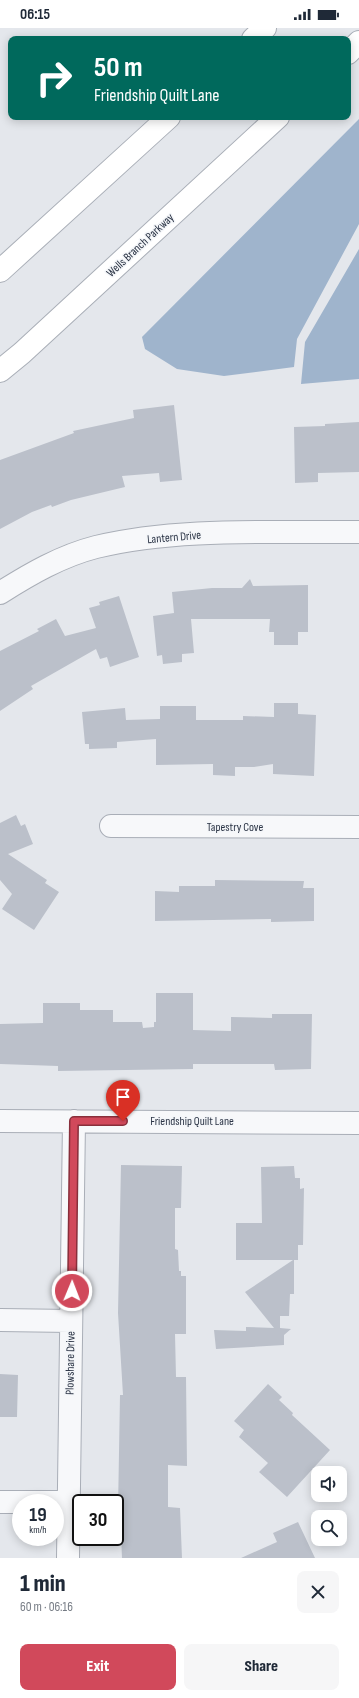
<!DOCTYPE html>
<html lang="en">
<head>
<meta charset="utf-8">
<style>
  body { margin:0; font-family:"Sofia Sans Condensed",sans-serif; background:#f6f6f7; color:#1f2937; height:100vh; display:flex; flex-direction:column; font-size:15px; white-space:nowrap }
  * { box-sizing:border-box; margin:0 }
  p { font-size:13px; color:#747a83 }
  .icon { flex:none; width:22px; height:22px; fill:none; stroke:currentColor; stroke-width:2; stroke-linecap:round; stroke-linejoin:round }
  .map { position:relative; height:1530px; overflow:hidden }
  .details { display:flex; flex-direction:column; background:#fff; flex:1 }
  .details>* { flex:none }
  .banner { position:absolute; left:8px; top:8px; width:343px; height:84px; border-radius:8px; box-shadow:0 2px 10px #0003; background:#00695c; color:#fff; overflow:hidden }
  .tools { position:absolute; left:311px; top:1438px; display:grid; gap:8px }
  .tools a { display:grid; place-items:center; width:36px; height:36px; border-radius:8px; background:#fff; box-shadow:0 2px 10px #0003; font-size:20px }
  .speed { position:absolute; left:12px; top:1466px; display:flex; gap:8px; font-size:20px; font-weight:700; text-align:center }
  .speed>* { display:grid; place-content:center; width:52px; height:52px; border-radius:50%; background:#fff; box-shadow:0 2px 10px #0003; line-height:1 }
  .speed small { font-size:10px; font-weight:400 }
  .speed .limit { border:2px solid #111; border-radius:6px; background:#fff; color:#111 }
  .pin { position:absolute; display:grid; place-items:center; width:34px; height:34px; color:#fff; margin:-41px -17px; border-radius:50% 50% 50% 0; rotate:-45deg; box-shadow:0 0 4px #0007 }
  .pin .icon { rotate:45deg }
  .me { position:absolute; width:44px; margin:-22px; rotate:1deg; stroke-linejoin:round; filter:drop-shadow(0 0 3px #0008) }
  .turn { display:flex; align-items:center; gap:14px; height:84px; padding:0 20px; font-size:18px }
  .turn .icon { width:52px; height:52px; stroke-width:2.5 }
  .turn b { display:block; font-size:28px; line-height:34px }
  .round { display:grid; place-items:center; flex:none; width:42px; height:42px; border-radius:8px; background:#f6f6f7 }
  .summary { display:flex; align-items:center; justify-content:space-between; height:68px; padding:0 20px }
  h1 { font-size:24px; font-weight:800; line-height:30px }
  .cta { display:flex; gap:8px; margin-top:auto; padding:8px 20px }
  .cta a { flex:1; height:46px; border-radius:8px; background:#d1495b; color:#fff; font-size:16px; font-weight:800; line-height:46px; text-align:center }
  .cta a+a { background:#f6f6f7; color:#1f2937 }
  .status { display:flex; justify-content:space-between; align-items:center; height:28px; padding:0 20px; background:#fff; direction:ltr }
  .status svg { height:11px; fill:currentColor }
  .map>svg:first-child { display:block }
  .water { fill:#9fb4cc }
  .building { fill:#bbc0ca }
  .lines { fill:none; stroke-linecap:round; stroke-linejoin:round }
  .street-casing { stroke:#a9aeb7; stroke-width:24 }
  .secondary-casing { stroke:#a9aeb7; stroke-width:24 }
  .street { stroke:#f7f8fa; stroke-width:22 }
  .secondary { stroke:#fff; stroke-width:22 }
  .route-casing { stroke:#882f3b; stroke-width:10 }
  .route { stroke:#d1495b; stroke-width:7 }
  .labels { text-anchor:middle; stroke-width:3; stroke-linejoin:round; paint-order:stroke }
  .street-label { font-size:12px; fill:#2b3445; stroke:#f4f6f9 }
</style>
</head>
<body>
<div class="status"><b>06:15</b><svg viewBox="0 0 49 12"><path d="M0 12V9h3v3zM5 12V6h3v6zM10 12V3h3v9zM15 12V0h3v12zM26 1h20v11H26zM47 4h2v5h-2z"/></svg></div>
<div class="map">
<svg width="359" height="1530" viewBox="0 0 359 1530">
  <rect width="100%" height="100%" fill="#e4e7ec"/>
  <path class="water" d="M 359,91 L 359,196 L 297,311 L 294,339 L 224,348 L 177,341 L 145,321 L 142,309 Z
    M 359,221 L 359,351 L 301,356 L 305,314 Z"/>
  <path class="building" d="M 174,377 L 182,452 L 160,454 L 159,445 L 122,448 L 125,459 L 71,472 L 52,479 L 51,477 L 32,484 L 0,501 L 0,432 L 74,405 L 73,403 L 134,390 L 133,382 Z
    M 359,394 L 359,444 L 318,445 L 318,454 L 295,455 L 294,399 L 325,398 L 325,396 Z
    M 250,551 L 253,558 L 308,557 L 308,604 L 298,604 L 298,617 L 274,617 L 274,604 L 269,604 L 270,591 L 191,591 L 194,625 L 182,626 L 182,634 L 163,636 L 162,627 L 157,628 L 153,588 L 174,585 L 172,564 L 212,560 L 242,560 Z
    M 119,568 L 139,629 L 110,639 L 107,629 L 100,631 L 96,621 L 31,658 L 33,661 L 0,683 L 0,623 L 39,603 L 37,601 L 56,591 L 65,608 L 96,600 L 89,580 L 100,577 L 99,574 Z
    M 274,675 L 298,675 L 298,686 L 316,687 L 314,748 L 273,746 L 273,736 L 254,739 L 235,739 L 235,748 L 213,747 L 213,736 L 156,737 L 156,711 L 117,714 L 117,720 L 89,721 L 89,716 L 85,716 L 82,684 L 125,680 L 126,692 L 160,691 L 160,678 L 196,678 L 196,692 L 243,692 L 243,688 L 274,689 Z
    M 16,787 L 21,798 L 25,796 L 33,816 L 8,826 L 47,852 L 45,855 L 59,864 L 34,902 L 2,881 L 12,866 L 0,852 L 0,795 Z
    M 215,852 L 304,853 L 303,860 L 314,860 L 314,893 L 271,894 L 271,891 L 155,893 L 155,863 L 179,864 L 179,858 L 215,858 Z
    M 156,965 L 193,965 L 193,1002 L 231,1003 L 231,989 L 272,990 L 272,986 L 312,986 L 311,1041 L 275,1042 L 274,1036 L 193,1036 L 193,1041 L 58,1043 L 58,1038 L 0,1036 L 0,996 L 43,995 L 43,975 L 80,975 L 80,982 L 113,982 L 113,994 L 142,994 L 143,1000 L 154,999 L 154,994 L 156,994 Z
    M 121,1137 L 182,1138 L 181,1180 L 175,1180 L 175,1221 L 178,1222 L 179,1243 L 181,1243 L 181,1248 L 186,1248 L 186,1306 L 175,1306 L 176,1349 L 186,1349 L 187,1438 L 168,1437 L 168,1479 L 180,1480 L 182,1530 L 122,1530 L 120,1482 L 118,1482 L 120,1367 L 123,1367 L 118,1285 Z
    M 294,1138 L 295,1150 L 300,1150 L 300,1161 L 304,1160 L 303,1217 L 298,1217 L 298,1232 L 294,1232 L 294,1266 L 290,1266 L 289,1288 L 280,1288 L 280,1300 L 291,1301 L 284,1307 L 284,1317 L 216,1321 L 214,1302 L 246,1303 L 246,1299 L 274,1300 L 245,1264 L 293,1232 L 236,1232 L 236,1195 L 262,1195 L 261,1139 Z
    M 0,1346 L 18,1347 L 17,1389 L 0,1389 Z
    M 268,1356 L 282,1369 L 279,1372 L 293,1385 L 292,1387 L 330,1422 L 287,1469 L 259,1444 L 268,1435 L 239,1409 L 244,1402 L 234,1393 Z
    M 298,1494 L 315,1530 L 241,1530 L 277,1514 L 273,1505 Z"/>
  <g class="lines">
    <g class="street-casing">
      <path id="street" d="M 0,565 C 30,546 61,528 96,519 C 178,499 274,505 359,504
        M 111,798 L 359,799
        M 0,1093 L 359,1095
        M 0,1292 L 71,1293
        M 0,1474 L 68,1474
        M 68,1530 L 74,1093"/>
    </g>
    <g class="secondary-casing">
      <path id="secondary" d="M 253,11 L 265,0
        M 348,25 L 359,14
        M 0,243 L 169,89
        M 0,343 L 22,325 L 278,89"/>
    </g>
    <use href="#street" class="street"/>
    <use href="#secondary" class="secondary"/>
  </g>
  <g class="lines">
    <g class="route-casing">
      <path id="route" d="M 72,1263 L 74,1093 L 123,1093"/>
    </g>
    <use href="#route" class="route"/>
  </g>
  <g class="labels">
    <g class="street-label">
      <text transform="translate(140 217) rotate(-43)" y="4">Wells Branch Parkway</text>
      <text transform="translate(174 509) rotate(-5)" y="4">Lantern Drive</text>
      <text x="235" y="803">Tapestry Cove</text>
      <text x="192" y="1097">Friendship Quilt Lane</text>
      <text transform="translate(70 1335) rotate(-89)" y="4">Plowshare Drive</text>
    </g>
  </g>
</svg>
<div class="tools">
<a><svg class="icon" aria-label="sound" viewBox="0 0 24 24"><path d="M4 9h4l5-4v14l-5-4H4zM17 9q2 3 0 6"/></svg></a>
<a><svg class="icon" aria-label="search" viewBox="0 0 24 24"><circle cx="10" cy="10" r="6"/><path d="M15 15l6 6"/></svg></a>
</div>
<div class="speed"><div>19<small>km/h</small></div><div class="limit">30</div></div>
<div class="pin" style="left:123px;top:1093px;background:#d93025"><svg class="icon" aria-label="arrive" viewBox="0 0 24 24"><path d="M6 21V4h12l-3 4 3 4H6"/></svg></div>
<svg class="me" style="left:72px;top:1263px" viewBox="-20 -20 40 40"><circle r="17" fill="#d1495b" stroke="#fff" stroke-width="3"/><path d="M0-11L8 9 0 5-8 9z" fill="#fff"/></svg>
<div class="banner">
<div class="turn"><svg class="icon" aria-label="right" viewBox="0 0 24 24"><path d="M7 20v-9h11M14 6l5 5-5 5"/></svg><div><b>50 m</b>Friendship Quilt Lane</div></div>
</div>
</div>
<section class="details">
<div class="summary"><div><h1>1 min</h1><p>60 m · 06:16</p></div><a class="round"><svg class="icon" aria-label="close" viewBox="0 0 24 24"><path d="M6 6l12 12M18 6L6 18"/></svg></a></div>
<div class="cta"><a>Exit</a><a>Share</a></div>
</section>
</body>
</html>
